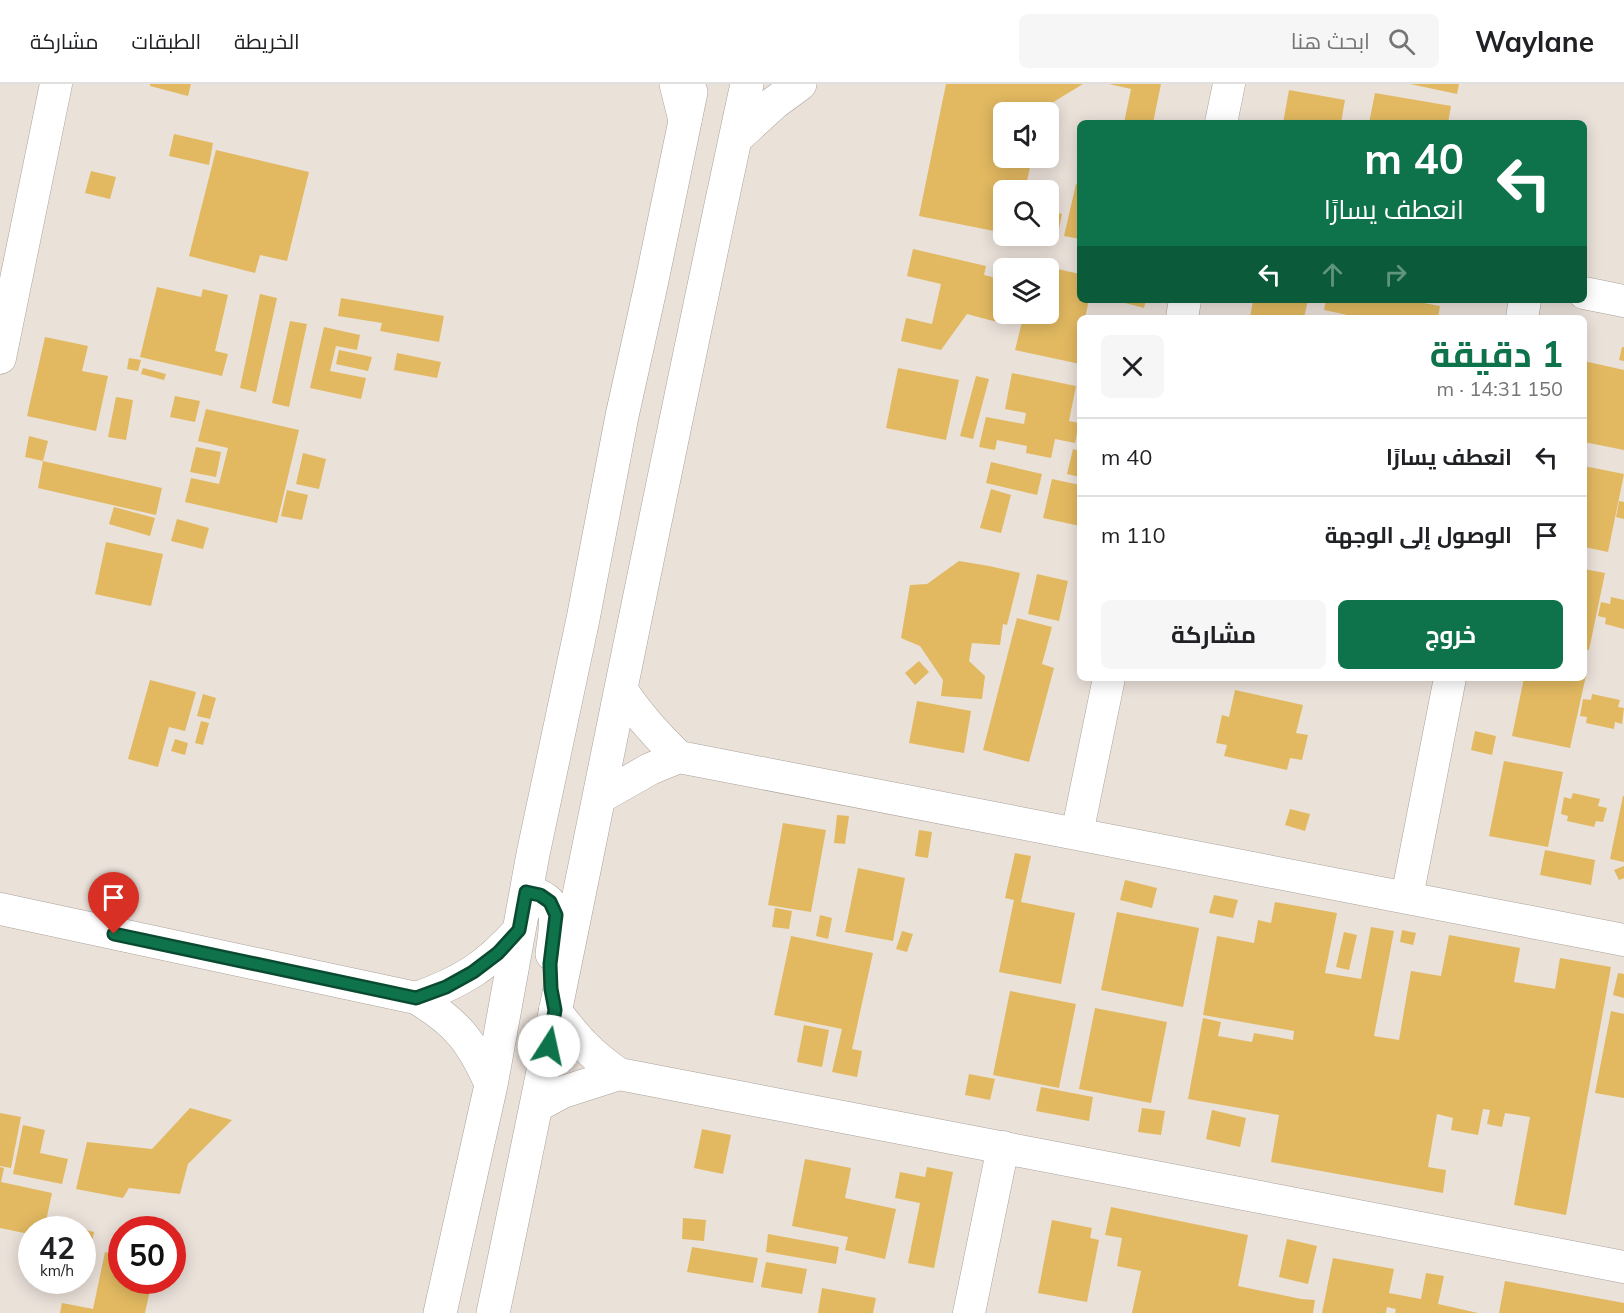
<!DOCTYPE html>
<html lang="ar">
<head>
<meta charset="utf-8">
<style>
  body { margin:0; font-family:Mulish,Cairo,sans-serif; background:#f6f6f6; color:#202124; direction:rtl; height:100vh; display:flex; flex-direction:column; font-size:22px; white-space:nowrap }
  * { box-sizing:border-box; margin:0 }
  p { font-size:20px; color:#757577 }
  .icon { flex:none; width:33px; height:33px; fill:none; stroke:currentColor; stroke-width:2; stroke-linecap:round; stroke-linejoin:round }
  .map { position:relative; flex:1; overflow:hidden; direction:ltr }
  .side { position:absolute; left:1077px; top:231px; width:510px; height:366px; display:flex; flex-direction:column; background:#fff; border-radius:9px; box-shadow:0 3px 15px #0003; direction:rtl }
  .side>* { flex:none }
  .hud { position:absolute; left:1077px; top:36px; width:510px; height:183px; border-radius:9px; box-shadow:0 3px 15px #0003; direction:rtl; background:#0e724a; color:#fff; overflow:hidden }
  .fabs { position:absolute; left:993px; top:18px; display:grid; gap:12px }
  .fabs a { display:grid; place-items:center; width:66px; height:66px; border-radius:9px; background:#fff; box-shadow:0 3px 15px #0003; font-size:30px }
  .speed { position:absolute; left:18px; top:1132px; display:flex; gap:12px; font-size:30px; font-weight:700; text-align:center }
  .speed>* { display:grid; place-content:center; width:78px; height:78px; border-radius:50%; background:#fff; box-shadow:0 3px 15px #0003; line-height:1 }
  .speed small { font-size:15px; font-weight:400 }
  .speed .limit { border:9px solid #d22; background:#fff; color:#111 }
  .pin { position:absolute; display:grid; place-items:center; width:51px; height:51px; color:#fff; margin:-62px -26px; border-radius:50% 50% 50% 0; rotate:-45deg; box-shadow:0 0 6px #0007 }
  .pin .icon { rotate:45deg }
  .me { position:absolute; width:66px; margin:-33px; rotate:10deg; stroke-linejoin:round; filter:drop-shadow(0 0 4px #0008) }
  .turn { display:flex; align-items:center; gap:21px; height:126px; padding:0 24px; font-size:27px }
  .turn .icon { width:78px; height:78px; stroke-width:2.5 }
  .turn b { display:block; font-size:42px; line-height:51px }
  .lanes { display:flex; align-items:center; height:57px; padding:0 24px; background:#0003; justify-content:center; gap:30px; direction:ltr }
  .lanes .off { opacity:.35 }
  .round { display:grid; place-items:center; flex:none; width:63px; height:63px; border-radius:9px; background:#f6f6f6 }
  .headline { display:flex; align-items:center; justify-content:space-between; height:102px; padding:0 24px }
  h1 { font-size:36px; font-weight:700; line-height:45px; color:#0e724a }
  .primary-button { display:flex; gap:12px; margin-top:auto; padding:12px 24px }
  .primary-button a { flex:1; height:69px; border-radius:9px; background:#0e724a; color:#fff; font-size:24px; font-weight:700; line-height:69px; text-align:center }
  .primary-button a+a { background:#f6f6f6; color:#202124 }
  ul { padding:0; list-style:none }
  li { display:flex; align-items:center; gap:18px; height:78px; padding:0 24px; border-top:2px solid #e0e0e0 }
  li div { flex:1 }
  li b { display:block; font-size:22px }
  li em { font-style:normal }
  header { display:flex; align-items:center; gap:36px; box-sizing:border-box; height:84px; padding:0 30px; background:#fff; border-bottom:2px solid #e0e0e0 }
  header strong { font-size:28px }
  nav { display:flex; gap:33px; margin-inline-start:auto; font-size:21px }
  .search { width:420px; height:54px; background:#f6f6f6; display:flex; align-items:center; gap:15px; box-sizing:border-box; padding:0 21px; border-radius:9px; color:#757577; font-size:22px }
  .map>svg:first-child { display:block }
  .building { fill:#e2b961 }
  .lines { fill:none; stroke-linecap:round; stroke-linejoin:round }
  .minor-casing { stroke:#aaa19a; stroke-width:33 }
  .secondary-casing { stroke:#aaa19a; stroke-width:34 }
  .primary-casing { stroke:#aaa19a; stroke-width:34 }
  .minor { stroke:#fff; stroke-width:32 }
  .secondary { stroke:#fff; stroke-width:33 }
  .primary { stroke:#fff; stroke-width:33 }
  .route-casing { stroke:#094a30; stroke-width:15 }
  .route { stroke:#0e724a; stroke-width:10 }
</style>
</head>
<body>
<header>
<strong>Waylane</strong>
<div class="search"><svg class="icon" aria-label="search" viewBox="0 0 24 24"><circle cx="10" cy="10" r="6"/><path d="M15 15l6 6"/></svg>ابحث هنا</div>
<nav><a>الخريطة</a><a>الطبقات</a><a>مشاركة</a></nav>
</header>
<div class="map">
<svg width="1624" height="1229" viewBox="0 0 1624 1229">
  <rect width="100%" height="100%" fill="#eae1d9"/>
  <path class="building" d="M 150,0 L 191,0 L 188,12 L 150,2 Z
    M 946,0 L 1083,0 L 1037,28 L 1004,28 L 1004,74 L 1032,74 L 1025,106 L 1004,106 L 1004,149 L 919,132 Z
    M 1109,0 L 1161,0 L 1153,39 L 1124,39 L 1131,5 Z
    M 1410,0 L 1459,0 L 1457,10 Z
    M 1289,6 L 1345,16 L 1341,39 L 1283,39 Z
    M 1375,9 L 1451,22 L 1448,39 L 1369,39 Z
    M 174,50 L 213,59 L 209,81 L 169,72 Z
    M 216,66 L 309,88 L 287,177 L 260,171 L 255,189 L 189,172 Z
    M 91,87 L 116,93 L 110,115 L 85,109 Z
    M 1076,100 L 1080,101 L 1080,155 L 1064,152 Z
    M 1048,127 L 1062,130 L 1056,160 L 1021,153 L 1048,152 Z
    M 913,165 L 986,182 L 984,191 L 1004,196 L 1004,211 L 997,238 L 967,230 L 941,266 L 901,257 L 906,234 L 932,240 L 941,200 L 907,192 Z
    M 1035,180 L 1080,190 L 1080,216 L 1089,216 L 1085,234 L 1080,234 L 1080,280 L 1015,266 L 1024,230 L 1048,230 L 1048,184 L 1034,184 Z
    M 157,203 L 201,213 L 203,205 L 228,211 L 215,267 L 228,270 L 222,292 L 140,273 Z
    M 260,210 L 277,214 L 256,308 L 240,304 Z
    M 341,214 L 444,232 L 439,258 L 380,247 L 382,239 L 338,232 Z
    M 1114,216 L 1146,216 L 1144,224 Z
    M 1253,216 L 1308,216 L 1304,234 L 1250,234 Z
    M 1326,216 L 1408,216 L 1440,222 L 1438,234 L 1352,234 L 1352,232 L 1324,226 Z
    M 290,237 L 307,240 L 289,323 L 272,319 Z
    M 324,243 L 360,251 L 357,266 L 336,262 L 330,287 L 366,294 L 361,315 L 310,304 Z
    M 45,253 L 88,262 L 82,287 L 108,292 L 96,347 L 27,332 Z
    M 1622,263 L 1624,263 L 1624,277 L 1619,276 Z
    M 339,266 L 372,273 L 368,287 L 336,280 Z
    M 397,269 L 441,278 L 437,294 L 394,286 Z
    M 129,274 L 141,276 L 138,287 L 127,285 Z
    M 1584,277 L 1624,286 L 1624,366 L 1584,358 Z
    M 143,284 L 166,290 L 164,296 L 141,290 Z
    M 898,284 L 959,296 L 946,356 L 886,344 Z
    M 1012,289 L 1076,302 L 1069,337 L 1079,339 L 1075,359 L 1055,355 L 1051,374 L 1026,369 L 1027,362 L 997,356 L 995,366 L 979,363 L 986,333 L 1024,340 L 1026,329 L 1005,325 Z
    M 976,292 L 989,295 L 973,355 L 960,352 Z
    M 175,312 L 200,317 L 195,338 L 170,333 Z
    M 116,313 L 133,316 L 126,356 L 108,353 Z
    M 206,325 L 299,346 L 277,439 L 185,418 L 191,394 L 219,400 L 228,364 L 198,357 Z
    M 29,352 L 48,357 L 43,377 L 25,373 Z
    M 196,363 L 221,368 L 216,393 L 190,388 Z
    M 1073,365 L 1080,367 L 1080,393 L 1067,390 Z
    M 303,369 L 326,375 L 319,405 L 296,400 Z
    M 43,377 L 162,404 L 156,431 L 38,404 Z
    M 991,378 L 1042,390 L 1037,411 L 986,399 Z
    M 1584,382 L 1624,390 L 1608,468 L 1584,463 Z
    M 1052,395 L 1080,401 L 1080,442 L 1043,434 Z
    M 991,405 L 1011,411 L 1001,449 L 980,444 Z
    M 287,406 L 308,411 L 302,436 L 281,432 Z
    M 1619,417 L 1624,418 L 1624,435 L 1616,433 Z
    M 114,423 L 155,434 L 150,452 L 109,440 Z
    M 177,435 L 209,444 L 203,465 L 171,457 Z
    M 106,458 L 163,470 L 151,522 L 95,510 Z
    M 959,477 L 989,482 L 1020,489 L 1007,541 L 1003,540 L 1000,561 L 972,559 L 969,577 L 985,592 L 982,615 L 941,612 L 943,596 L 920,562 L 901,554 L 910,501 L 927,500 Z
    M 1584,485 L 1605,489 L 1589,566 L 1584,565 Z
    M 1037,490 L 1068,497 L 1059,537 L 1028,530 Z
    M 1611,513 L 1624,516 L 1624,545 L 1605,540 L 1606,534 L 1598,532 L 1601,518 L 1610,520 Z
    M 1017,534 L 1052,543 L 1042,580 L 1054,584 L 1029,678 L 983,666 Z
    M 919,577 L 929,588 L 915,601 L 905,589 Z
    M 1584,587 L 1587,587 L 1570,664 L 1512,652 L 1524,594 L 1584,594 Z
    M 150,596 L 196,608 L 185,647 L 169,643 L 158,683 L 128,675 Z
    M 1235,606 L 1303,621 L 1296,649 L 1308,651 L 1302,676 L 1290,674 L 1287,686 L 1224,672 L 1227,661 L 1216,659 L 1222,631 L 1229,633 Z
    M 203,610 L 216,614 L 210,635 L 197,632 Z
    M 1592,610 L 1620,616 L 1618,623 L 1624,624 L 1622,640 L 1615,638 L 1614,645 L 1586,639 L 1587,633 L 1580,632 L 1583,615 L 1591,616 Z
    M 917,617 L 971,627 L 964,669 L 909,659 Z
    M 201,637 L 209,639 L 203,661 L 195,659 Z
    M 1475,647 L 1496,652 L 1492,671 L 1471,666 Z
    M 175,655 L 188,659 L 185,671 L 171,667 Z
    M 1504,677 L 1563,688 L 1548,763 L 1489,752 Z
    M 1573,709 L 1600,715 L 1598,722 L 1607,724 L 1603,738 L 1596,737 L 1594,743 L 1567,737 L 1568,732 L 1561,730 L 1564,713 L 1571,715 Z
    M 1623,712 L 1624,712 L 1624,778 L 1610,775 Z
    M 1290,725 L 1310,730 L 1305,747 L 1285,741 Z
    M 837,731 L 849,732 L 845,760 L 834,759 Z
    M 783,739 L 826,746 L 811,828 L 768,821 Z
    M 919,746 L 932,748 L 928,774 L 915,772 Z
    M 1545,766 L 1595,776 L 1591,801 L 1540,791 Z
    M 1015,769 L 1031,772 L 1021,818 L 1075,829 L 1061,900 L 999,888 L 1014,816 L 1005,814 Z
    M 1624,782 L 1624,794 L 1619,796 L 1614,786 Z
    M 858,784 L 905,794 L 893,857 L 845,848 Z
    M 1125,796 L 1157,804 L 1152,824 L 1120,816 Z
    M 1214,811 L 1238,816 L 1233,834 L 1209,829 Z
    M 1275,818 L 1337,829 L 1325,889 L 1361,895 L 1371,843 L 1394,847 L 1374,952 L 1399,956 L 1411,887 L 1441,892 L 1449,851 L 1520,864 L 1514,898 L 1555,905 L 1560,874 L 1611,883 L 1566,1131 L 1514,1121 L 1530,1033 L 1505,1029 L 1502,1043 L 1487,1040 L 1490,1026 L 1483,1025 L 1478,1051 L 1451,1046 L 1453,1034 L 1437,1030 L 1428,1083 L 1446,1086 L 1443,1109 L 1271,1078 L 1279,1031 L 1188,1015 L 1203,934 L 1221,938 L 1218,952 L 1252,958 L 1254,949 L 1293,956 L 1294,947 L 1203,931 L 1217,852 L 1254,859 L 1258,836 L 1271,839 Z
    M 775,824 L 792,827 L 789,845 L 772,843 Z
    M 1117,828 L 1199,844 L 1183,923 L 1101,906 Z
    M 820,831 L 832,834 L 828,855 L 816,852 Z
    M 1402,846 L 1416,849 L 1413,861 L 1400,858 Z
    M 902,847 L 913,850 L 907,868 L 896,865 Z
    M 1344,848 L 1357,851 L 1349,886 L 1336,883 Z
    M 791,852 L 873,869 L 852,965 L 862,967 L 857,993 L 832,988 L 842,945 L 774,931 Z
    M 1618,889 L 1624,890 L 1624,914 L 1613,911 Z
    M 1010,907 L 1076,920 L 1059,1004 L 993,991 Z
    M 1095,924 L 1167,938 L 1151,1019 L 1079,1005 Z
    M 1611,927 L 1624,930 L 1624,1014 L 1595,1009 Z
    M 804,941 L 829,946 L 822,983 L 797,978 Z
    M 969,990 L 995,995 L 990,1016 L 965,1011 Z
    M 1041,1003 L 1093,1013 L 1089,1037 L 1036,1027 Z
    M 190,1024 L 232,1036 L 188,1080 L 180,1110 L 129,1104 L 123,1114 L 76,1105 L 87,1058 L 152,1065 Z
    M 1142,1024 L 1165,1027 L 1161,1051 L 1138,1048 Z
    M 1212,1026 L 1246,1034 L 1240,1063 L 1206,1055 Z
    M 0,1029 L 21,1033 L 11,1084 L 0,1082 Z
    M 23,1041 L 45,1046 L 40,1069 L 68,1075 L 62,1100 L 13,1090 Z
    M 702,1045 L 731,1051 L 723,1090 L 694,1084 Z
    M 805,1075 L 851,1084 L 845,1114 L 896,1125 L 885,1175 L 845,1166 L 848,1153 L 792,1142 Z
    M 0,1083 L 4,1084 L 1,1098 L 52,1109 L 46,1137 L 82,1146 L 32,1146 L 32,1161 L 27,1160 L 29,1150 L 0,1144 Z
    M 927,1083 L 953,1088 L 934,1184 L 908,1179 L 920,1119 L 895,1114 L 900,1088 L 925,1093 Z
    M 1111,1123 L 1248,1151 L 1238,1202 L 1301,1215 L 1315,1216 L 1313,1229 L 1132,1229 L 1141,1187 L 1117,1182 L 1122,1154 L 1105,1151 Z
    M 683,1134 L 706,1136 L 704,1157 L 682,1155 Z
    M 1052,1136 L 1092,1144 L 1090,1154 L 1099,1156 L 1087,1218 L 1038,1209 Z
    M 82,1145 L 94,1148 L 89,1173 L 82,1171 Z
    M 768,1150 L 839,1163 L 836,1180 L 766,1168 Z
    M 1287,1155 L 1317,1162 L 1308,1200 L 1279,1193 Z
    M 692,1163 L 758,1174 L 753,1199 L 687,1188 Z
    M 105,1168 L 122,1172 L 122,1197 L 152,1197 L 145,1229 L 60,1229 L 62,1219 L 93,1225 Z
    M 1333,1174 L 1394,1185 L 1389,1209 L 1421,1215 L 1426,1189 L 1444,1192 L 1438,1220 L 1478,1229 L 1395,1229 L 1396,1225 L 1387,1223 L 1386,1229 L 1322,1229 Z
    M 766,1178 L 807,1185 L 802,1210 L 761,1203 Z
    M 1505,1197 L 1624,1219 L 1624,1229 L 1499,1229 Z
    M 822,1204 L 876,1214 L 873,1229 L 818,1229 Z"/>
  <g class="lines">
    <g class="minor-casing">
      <path id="minor" d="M 1221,39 L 1229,0
        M 1584,209 L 1624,217
        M 1182,234 L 1185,216
        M 1522,234 L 1525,216
        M 0,274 L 56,0
        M 621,605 C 638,631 657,652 679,673 L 1624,856
        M 599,714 L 650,685 L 679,673
        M 1077,750 L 1109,594
        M 1407,813 L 1450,594
        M 0,825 L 416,914 C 457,938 472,958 491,1001
        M 416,914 C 462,898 487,882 519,846
        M 555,926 C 576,954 590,970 619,990 L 1624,1183
        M 537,1022 L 563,1008 L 619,990
        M 969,1229 L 1003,1063"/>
    </g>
    <g class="secondary-casing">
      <path id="secondary" d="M 526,808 C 564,815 556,840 552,870
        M 440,1229 L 491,1001 L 533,770 L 583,535 L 622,332 L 651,201 L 691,8
        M 493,1229 C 579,820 658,409 747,0"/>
    </g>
    <g class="primary-casing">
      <path id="primary" d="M 676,0 L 685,36
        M 736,54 L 774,19 L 800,0"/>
    </g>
    <use href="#minor" class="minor"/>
    <use href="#secondary" class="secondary"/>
    <use href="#primary" class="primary"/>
  </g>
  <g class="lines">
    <g class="route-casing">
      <path id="route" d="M 114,850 L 416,914 L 446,903 L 473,888 L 498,869 L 519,846 L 526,808 L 540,811 L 550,818 L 556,831 L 550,880 L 551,905 L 555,926 L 549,962"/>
    </g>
    <use href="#route" class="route"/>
  </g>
</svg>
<div class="fabs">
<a><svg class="icon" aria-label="sound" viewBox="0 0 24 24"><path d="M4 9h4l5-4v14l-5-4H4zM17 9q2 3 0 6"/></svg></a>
<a><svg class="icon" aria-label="search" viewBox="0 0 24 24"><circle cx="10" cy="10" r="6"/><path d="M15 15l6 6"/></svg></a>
<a><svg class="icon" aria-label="layers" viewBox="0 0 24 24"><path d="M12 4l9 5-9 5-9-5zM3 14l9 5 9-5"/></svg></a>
</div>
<div class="speed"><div>42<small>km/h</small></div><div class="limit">50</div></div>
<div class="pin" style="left:114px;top:850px;background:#d93025"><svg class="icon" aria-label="arrive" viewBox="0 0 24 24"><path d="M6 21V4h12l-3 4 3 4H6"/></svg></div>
<svg class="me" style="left:549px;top:962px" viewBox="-20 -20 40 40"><circle r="19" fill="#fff"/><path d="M0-13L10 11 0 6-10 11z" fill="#0e724a"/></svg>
<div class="hud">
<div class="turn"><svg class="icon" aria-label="left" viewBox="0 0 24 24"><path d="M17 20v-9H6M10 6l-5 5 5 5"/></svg><div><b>40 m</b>انعطف يسارًا</div></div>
<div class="lanes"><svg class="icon" aria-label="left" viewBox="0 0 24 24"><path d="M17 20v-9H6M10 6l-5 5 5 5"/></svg><svg class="icon off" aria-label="ahead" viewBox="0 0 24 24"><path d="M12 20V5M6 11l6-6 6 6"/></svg><svg class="icon off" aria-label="right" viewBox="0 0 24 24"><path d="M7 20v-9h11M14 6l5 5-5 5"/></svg></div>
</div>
<section class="side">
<div class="headline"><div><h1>1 دقيقة</h1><p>150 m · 14:31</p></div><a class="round"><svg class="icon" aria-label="close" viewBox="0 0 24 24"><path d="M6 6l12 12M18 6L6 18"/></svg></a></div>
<ul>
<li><svg class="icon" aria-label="left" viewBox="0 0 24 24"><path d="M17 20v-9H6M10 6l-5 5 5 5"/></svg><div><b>انعطف يسارًا</b></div><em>40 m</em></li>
<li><svg class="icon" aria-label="arrive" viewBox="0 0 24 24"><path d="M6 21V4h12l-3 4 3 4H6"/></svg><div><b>الوصول إلى الوجهة</b></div><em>110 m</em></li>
</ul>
<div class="primary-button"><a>خروج</a><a>مشاركة</a></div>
</section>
</div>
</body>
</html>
